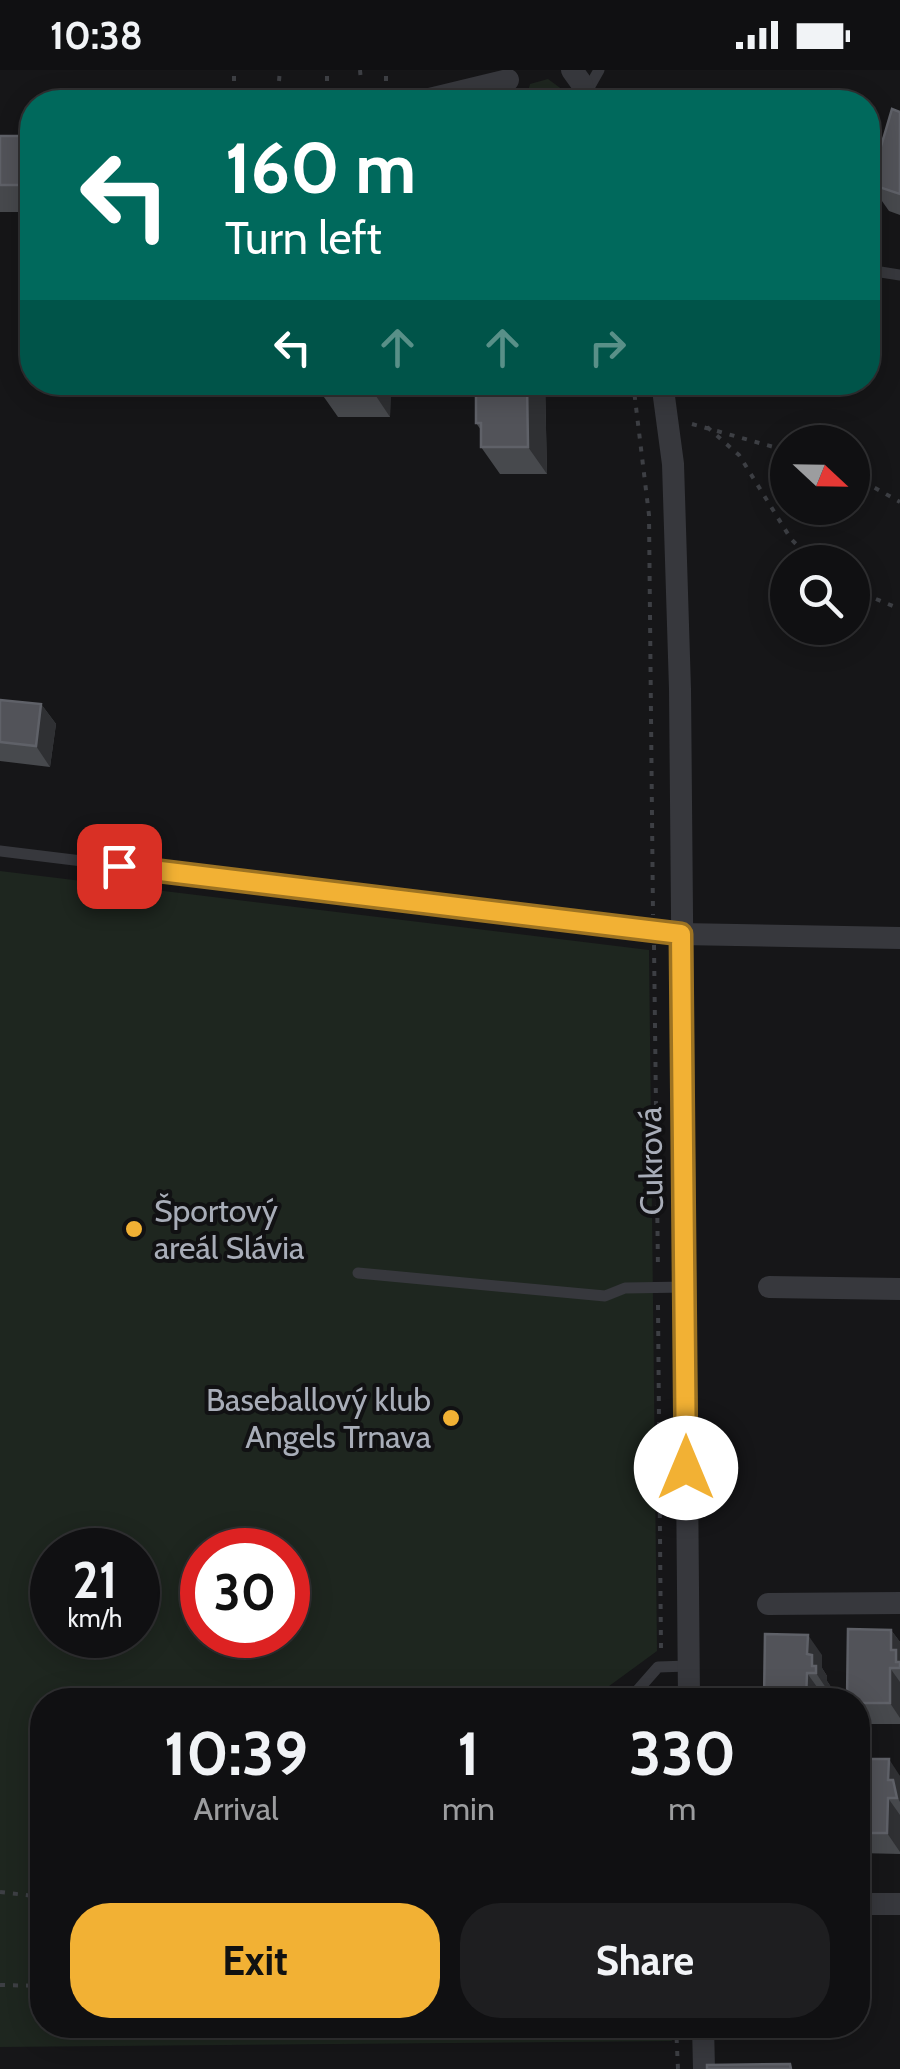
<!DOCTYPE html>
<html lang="en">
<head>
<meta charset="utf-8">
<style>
  body { margin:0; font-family:Cabin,sans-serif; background:#1e1e20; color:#f1f3f6; height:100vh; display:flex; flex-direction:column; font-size:38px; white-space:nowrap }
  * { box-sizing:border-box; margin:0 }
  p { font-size:32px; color:#9c9d9f }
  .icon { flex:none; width:55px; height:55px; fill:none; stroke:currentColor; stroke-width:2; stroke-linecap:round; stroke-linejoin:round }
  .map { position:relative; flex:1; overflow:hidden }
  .side { position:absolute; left:30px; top:1618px; width:840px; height:350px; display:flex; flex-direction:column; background:#101012; border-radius:40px; box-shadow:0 5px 25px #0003,0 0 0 2px #303032 }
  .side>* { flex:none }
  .hud { position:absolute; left:20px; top:20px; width:860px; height:305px; border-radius:40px; box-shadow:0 5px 25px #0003,0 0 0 2px #303032; background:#00695c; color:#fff; overflow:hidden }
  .needle { width:65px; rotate:112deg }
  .controls { position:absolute; left:770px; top:355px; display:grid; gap:20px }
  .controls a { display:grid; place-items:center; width:100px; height:100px; border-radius:50%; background:#101012; box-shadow:0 5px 25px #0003,0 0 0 2px #303032; font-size:50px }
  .speed { position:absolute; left:30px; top:1458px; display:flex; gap:20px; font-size:50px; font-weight:700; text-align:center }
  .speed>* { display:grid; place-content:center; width:130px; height:130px; border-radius:50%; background:#101012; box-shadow:0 5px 25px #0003,0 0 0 2px #303032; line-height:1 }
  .speed small { font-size:25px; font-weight:400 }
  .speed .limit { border:15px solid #d22; background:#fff; color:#111 }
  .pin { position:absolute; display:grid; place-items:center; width:85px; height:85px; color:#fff; margin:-42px; border-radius:20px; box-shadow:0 5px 15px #0006 }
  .me { position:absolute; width:110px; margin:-55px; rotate:0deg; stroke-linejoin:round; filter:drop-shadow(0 0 8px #0008) }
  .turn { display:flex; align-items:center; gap:35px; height:210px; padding:0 40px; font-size:45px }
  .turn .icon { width:130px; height:130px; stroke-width:2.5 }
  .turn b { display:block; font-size:70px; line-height:85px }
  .lanes { display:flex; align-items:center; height:95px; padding:0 40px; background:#0003; justify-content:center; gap:50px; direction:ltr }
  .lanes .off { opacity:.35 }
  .eta { display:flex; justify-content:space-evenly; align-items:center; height:170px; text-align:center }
  .eta b { font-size:60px; font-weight:800; line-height:70px }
  .primary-button { display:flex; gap:20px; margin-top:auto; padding:20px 40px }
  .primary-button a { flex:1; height:115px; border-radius:40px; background:#f2b134; color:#111; font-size:40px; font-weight:800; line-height:115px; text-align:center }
  .primary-button a+a { background:#1e1e20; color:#f1f3f6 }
  .status { display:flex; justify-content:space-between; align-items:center; height:70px; padding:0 50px; background:#101012; direction:ltr }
  .status svg { height:28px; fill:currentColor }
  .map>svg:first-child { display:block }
  .green { fill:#1e261f; fill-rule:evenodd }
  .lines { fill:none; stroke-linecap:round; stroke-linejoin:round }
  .path { stroke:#3d3f44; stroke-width:4; stroke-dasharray:5 8; stroke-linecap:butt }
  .service { stroke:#37383d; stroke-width:11 }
  .minor { stroke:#37383d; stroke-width:22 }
  .wall { fill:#47494d }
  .shaded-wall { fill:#2f3033 }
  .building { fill:#525359; stroke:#5f6168; stroke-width:2.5 }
  .route-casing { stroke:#9d7322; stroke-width:25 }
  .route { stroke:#f2b134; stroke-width:18 }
  .poi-dot { fill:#f2b134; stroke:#111113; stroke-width:4 }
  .labels { text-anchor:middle; stroke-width:8; stroke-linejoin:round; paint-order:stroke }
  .street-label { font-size:32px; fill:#a8adb8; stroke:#111113 }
  .poi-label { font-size:32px; fill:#a8adb8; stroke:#111113; text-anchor:start }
</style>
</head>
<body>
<div class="status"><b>10:38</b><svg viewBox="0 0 49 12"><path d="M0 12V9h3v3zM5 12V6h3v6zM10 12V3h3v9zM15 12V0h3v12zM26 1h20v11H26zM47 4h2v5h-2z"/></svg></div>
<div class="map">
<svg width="900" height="1999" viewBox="0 0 900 1999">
  <rect width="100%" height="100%" fill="#161618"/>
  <path class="green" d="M 548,9 L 563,20 L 564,32 L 525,32 L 530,14 Z
    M 0,801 L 649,880 L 657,1581 L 590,1630 L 42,1630 L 42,1955 L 671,1955 L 672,1971 L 0,1977 ZM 52,1480 L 138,1480 L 138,1565 L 52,1565 ZM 202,1480 L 288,1480 L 288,1565 L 202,1565 Z"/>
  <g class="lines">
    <path class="path" d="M 360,0 L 361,11
      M 234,11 L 234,0
      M 279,11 L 280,0
      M 327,11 L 327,0
      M 386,11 L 386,0
      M 633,312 L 649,445 L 653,845
      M 692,354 L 788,381
      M 707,357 L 739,385 L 791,469 L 814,492
      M 852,405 L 900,432
      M 852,519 L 900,539
      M 654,875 L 658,1200
      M 658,1235 L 661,1580
      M 0,1822 L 42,1827
      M 0,1915 L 42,1916
      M 676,1955 L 678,1999"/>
    <path class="service" d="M 586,23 L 599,0
      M 868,81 L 900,65
      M 868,200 L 900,205
      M 0,781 L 681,864
      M 358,1203 L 605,1226 L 625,1218 L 686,1217
      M 629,1630 L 658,1597 L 688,1596"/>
    <path class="minor" d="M 572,0 L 582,14 L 584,32
      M 417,32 L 508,10
      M 662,312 L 673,394 L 680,619 L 689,1630
      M 681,864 L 900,868
      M 769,1217 L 900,1219
      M 768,1534 L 900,1533
      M 858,1834 L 900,1834
      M 703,1955 L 704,1999"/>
  </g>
  <path class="wall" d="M 900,42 L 900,145 L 889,141 L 870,114 Z
    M 0,66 L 32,66 L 32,234 L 20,216 L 21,142 L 0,142 Z
    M 319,312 L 391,312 L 390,347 L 338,347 L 319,320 Z
    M 476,312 L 545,312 L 547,404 L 500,404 L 481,377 L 481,360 L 476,353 Z
    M 0,630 L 41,634 L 56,654 L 50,697 L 0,691 Z
    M 891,1560 L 900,1572 L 900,1654 L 862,1654 L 858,1648 L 858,1630 Z
    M 822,1585 L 822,1598 L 827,1606 L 827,1611 L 831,1617 L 830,1624 L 764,1630 Z
    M 858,1689 L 900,1706 L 900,1784 L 859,1783 L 858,1781 Z"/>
  <path class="shaded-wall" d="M 372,312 L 391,312 L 390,347 L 372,320 Z
    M 527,312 L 545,312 L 547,404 L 528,377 Z
    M 41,634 L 56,654 L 50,697 L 36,676 Z
    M 891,1560 L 900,1572 L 900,1599 L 891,1580 Z
    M 808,1565 L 822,1585 L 822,1598 L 827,1606 L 827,1611 L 831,1617 L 830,1624 L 816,1603 L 807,1584 Z
    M 890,1598 L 900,1612 L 900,1648 L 890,1633 Z
    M 807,1603 L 822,1624 L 821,1630 L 806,1630 Z
    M 889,1689 L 900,1706 L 900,1732 L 888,1710 Z
    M 888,1728 L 900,1745 L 900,1782 L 887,1763 Z"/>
  <path class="building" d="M 892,39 L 900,42 L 900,124 L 870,114 Z
    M 0,66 L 32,66 L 32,216 L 20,216 L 21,115 L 0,115 Z
    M 319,312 L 372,312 L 372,320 L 319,320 Z
    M 476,312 L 527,312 L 528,377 L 481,377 L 481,353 L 476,353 Z
    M 0,630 L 41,634 L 36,676 L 0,672 Z
    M 848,1559 L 891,1560 L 891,1580 L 896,1580 L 896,1592 L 900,1592 L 900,1598 L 890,1598 L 890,1633 L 858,1633 L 858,1630 L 847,1630 Z
    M 765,1564 L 808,1565 L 807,1584 L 812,1585 L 812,1596 L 816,1596 L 816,1603 L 807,1603 L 806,1630 L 764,1630 Z
    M 858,1689 L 889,1689 L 888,1710 L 893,1710 L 897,1728 L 888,1728 L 887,1763 L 858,1763 Z
    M 790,1994 L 791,1999 L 707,1999 L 707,1995 Z"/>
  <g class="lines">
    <g class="route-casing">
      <path id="route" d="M 119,796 L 681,864 L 686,1398"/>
    </g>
    <use href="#route" class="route"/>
  </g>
  <g class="poi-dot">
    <circle cx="134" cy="1159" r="10"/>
    <circle cx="451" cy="1348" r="10"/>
  </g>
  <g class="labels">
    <g class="street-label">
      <text transform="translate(651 1091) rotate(-91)" y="11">Cukrová</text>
    </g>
    <g class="poi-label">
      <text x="154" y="1152">Športový<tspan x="154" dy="37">areál Slávia</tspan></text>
      <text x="431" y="1341" text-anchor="end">Baseballový klub<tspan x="431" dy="37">Angels Trnava</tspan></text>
    </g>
  </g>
</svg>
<div class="controls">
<a><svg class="needle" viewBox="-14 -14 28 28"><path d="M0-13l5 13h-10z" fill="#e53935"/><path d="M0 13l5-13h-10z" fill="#9c9d9f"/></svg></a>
<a><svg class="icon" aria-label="search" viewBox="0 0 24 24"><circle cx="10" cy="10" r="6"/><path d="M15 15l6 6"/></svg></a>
</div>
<div class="speed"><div>21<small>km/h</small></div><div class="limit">30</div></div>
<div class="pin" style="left:119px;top:796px;background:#d93025"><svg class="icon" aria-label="arrive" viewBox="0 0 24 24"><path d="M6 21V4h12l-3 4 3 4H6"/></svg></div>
<svg class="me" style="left:686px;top:1398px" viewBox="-20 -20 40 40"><circle r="19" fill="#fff"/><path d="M0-13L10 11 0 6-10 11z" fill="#f2b134"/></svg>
<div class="hud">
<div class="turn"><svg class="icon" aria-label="left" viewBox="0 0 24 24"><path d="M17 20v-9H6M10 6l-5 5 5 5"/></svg><div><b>160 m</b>Turn left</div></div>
<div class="lanes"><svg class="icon" aria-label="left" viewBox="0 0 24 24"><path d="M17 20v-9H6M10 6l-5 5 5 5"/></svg><svg class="icon off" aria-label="ahead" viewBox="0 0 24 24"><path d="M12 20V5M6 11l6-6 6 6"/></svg><svg class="icon off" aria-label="ahead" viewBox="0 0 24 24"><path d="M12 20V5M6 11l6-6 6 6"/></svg><svg class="icon off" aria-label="right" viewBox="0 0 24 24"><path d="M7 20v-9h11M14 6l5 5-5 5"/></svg></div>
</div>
<section class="side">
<div class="eta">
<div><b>10:39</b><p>Arrival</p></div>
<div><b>1</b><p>min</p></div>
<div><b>330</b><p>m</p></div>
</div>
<div class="primary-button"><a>Exit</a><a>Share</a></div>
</section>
</div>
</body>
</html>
